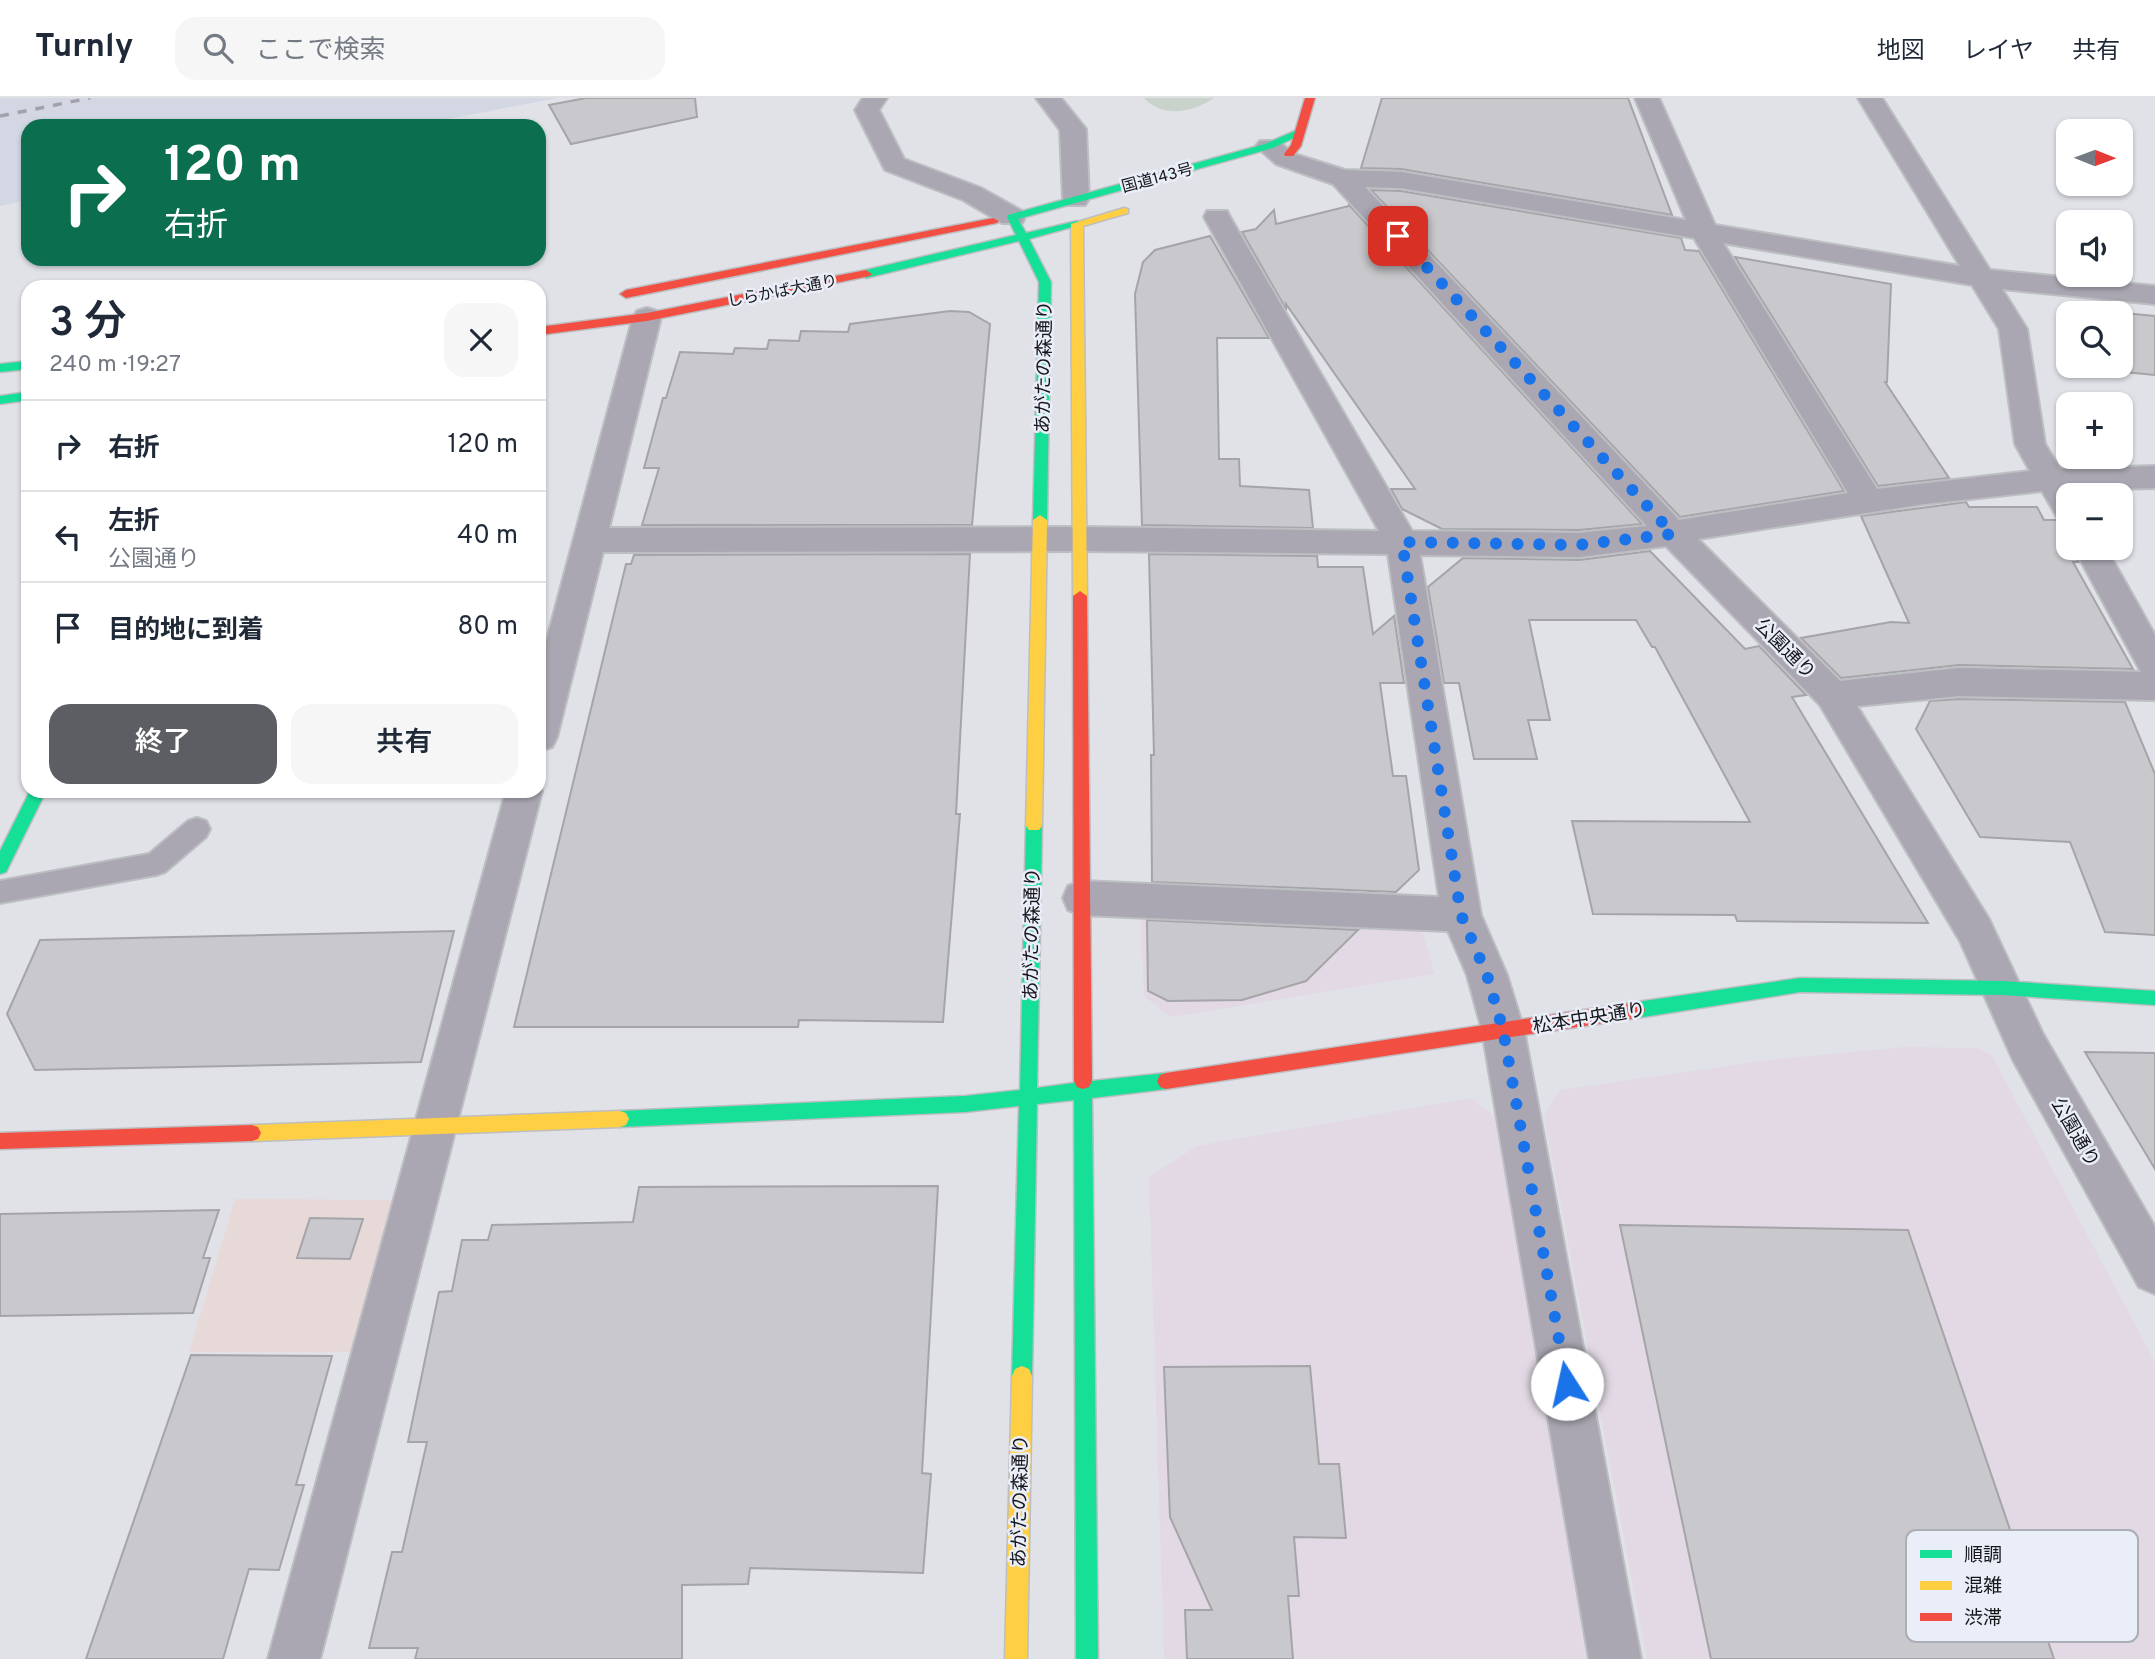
<!DOCTYPE html>
<html lang="ja">
<head>
<meta charset="utf-8">
<style>
  body { margin:0; font-family:Overpass,"Noto Sans JP",sans-serif; background:#f6f6f7; color:#1f2937; height:100vh; display:flex; flex-direction:column; font-size:26px; white-space:nowrap }
  * { box-sizing:border-box; margin:0 }
  p { font-size:23px; color:#747a83 }
  .icon { flex:none; width:38px; height:38px; fill:none; stroke:currentColor; stroke-width:2; stroke-linecap:round; stroke-linejoin:round }
  .map { position:relative; flex:1; overflow:hidden }
  .drawer { position:absolute; left:21px; top:182px; width:525px; height:518px; display:flex; flex-direction:column; background:#fff; border-radius:21px; box-shadow:0 2px 5px #0004 }
  .drawer>* { flex:none }
  .guide { position:absolute; left:21px; top:21px; width:525px; height:147px; border-radius:21px; box-shadow:0 2px 5px #0004; background:#0b6e4f; color:#fff; overflow:hidden }
  .needle { width:46px; rotate:91deg }
  .buttons { position:absolute; left:2056px; top:21px; display:grid; gap:14px }
  .buttons a { display:grid; place-items:center; width:77px; height:77px; border-radius:14px; background:#fff; box-shadow:0 2px 5px #0004; font-size:35px }
  .pin { position:absolute; display:grid; place-items:center; width:60px; height:60px; color:#fff; margin:-30px; border-radius:14px; box-shadow:0 4px 10px #0006 }
  .me { position:absolute; width:77px; margin:-38px; rotate:350deg; stroke-linejoin:round; filter:drop-shadow(0 0 5px #0008) }
  .turn { display:flex; align-items:center; gap:24px; height:147px; padding:0 28px; font-size:32px }
  .turn .icon { width:91px; height:91px; stroke-width:2.5 }
  .turn b { display:block; font-size:49px; line-height:60px }
  .round { display:grid; place-items:center; flex:none; width:74px; height:74px; border-radius:21px; background:#f6f6f7 }
  .summary { display:flex; align-items:center; justify-content:space-between; height:119px; padding:0 28px }
  h1 { font-size:42px; font-weight:600; line-height:52px }
  .cta { display:flex; gap:14px; margin-top:auto; padding:14px 28px }
  .cta a { flex:1; height:80px; border-radius:21px; background:#5d5e63; color:#fff; font-size:28px; font-weight:600; line-height:80px; text-align:center }
  .cta a+a { background:#f6f6f7; color:#1f2937 }
  ul { padding:0; list-style:none }
  li { display:flex; align-items:center; gap:21px; height:91px; padding:0 28px; border-top:2px solid #e0e1e3 }
  li div { flex:1 }
  li b { display:block; font-size:26px }
  li em { font-style:normal }
  header { display:flex; align-items:center; gap:42px; box-sizing:border-box; height:98px; padding:0 35px; background:#fff; border-bottom:2px solid #e0e1e3 }
  header strong { font-size:33px }
  nav { display:flex; gap:38px; margin-inline-start:auto; font-size:24px }
  .search { width:490px; height:63px; background:#f6f6f7; display:flex; align-items:center; gap:18px; box-sizing:border-box; padding:0 24px; border-radius:21px; color:#747a83; font-size:26px }
  .map>svg:first-child { display:block }
  .commercial { fill:#e2d9e4 }
  .industrial { fill:#e6d9d8 }
  .built { fill:#d2d7e3 }
  .green { fill:#c9d2cb }
  .building { fill:#c9c8cc; stroke:#a5a4a9; stroke-width:2 }
  .lines { fill:none; stroke-linecap:round; stroke-linejoin:round }
  .lane-casing { stroke:#bcbec2; stroke-width:4 }
  .street-casing { stroke:#bcbec2; stroke-width:4 }
  .fast-casing { stroke:#bcbec2; stroke-width:3 }
  .slow-casing { stroke:#bcbec2; stroke-width:3 }
  .jam-casing { stroke:#bcbec2; stroke-width:3 }
  .lane { fill:#aaa6b2; fill-rule:evenodd }
  .street { fill:#aaa6b2; fill-rule:evenodd }
  .fast { fill:#16e098; fill-rule:evenodd }
  .slow { fill:#ffcf43; fill-rule:evenodd }
  .jam { fill:#f24e42; fill-rule:evenodd }
  .rail { stroke:#a3a1a9; stroke-width:3.5; stroke-dasharray:9 9; stroke-linecap:butt }
  .route { stroke:#1a73e8; stroke-width:12; stroke-dasharray:0 21.6 }
  .labels { text-anchor:middle; stroke-width:5; stroke-linejoin:round; paint-order:stroke }
  .far-street-label { font-size:16px; fill:#16171b; stroke:#eaeef9 }
  .street-label { font-size:19px; fill:#16171b; stroke:#eaeef9 }
  .key { fill:#eaeef9; stroke:#aaaeb6; stroke-width:2 }
  .key-label { font-size:19px; fill:#16171b }
</style>
</head>
<body>
<header>
<strong>Turnly</strong>
<div class="search"><svg class="icon" aria-label="search" viewBox="0 0 24 24"><circle cx="10" cy="10" r="6"/><path d="M15 15l6 6"/></svg>ここで検索</div>
<nav><a>地図</a><a>レイヤ</a><a>共有</a></nav>
</header>
<div class="map">
<svg width="2155" height="1561" viewBox="0 0 2155 1561">
  <rect width="100%" height="100%" fill="#e0e2e8"/>
  <path class="commercial" d="M 1140,812 L 1421,829 L 1435,876 L 1170,919 L 1144,898 Z
    M 1905,949 L 1977,950 L 1992,958 L 2155,1264 L 2155,1561 L 1647,1561 L 1544,1018 L 1560,992 L 1777,961 Z
    M 1471,1000 L 1499,1022 L 1586,1561 L 1164,1561 L 1149,1079 L 1197,1048 Z"/>
  <path class="industrial" d="M 235,1101 L 394,1102 L 352,1254 L 189,1254 Z"/>
  <path class="built" d="M 0,0 L 557,0 L 412,28 L 28,28 L 28,102 L 0,108 Z"/>
  <path class="green" d="M 1144,0 L 1214,0 C 1194,14 1163,21 1144,0 Z"/>
  <path class="building" d="M 586,0 L 695,0 L 697,19 L 571,46 L 549,7 Z
    M 1382,0 L 1628,0 L 1672,117 L 1401,71 L 1361,70 Z
    M 1371,92 L 1401,93 L 1681,140 L 1685,152 L 1699,153 L 1844,393 L 1680,419 Z
    M 1349,108 L 1349,107 L 1642,426 L 1579,432 L 1442,431 L 1402,411 L 1391,391 L 1415,391 L 1286,206 L 1286,211 L 1242,134 L 1256,131 L 1274,112 L 1276,126 Z
    M 1210,138 L 1269,240 L 1217,240 L 1219,361 L 1239,361 L 1240,388 L 1309,392 L 1313,430 L 1142,427 L 1135,196 L 1143,164 L 1155,152 Z
    M 1735,159 L 1891,186 L 1887,284 L 1885,284 L 1949,380 L 1878,388 Z
    M 2072,210 L 2155,218 L 2155,277 L 2093,271 L 2092,268 L 2121,268 L 2121,215 L 2074,215 Z
    M 950,213 L 969,214 L 990,226 L 972,427 L 642,427 L 659,370 L 644,370 L 663,300 L 666,300 L 680,254 L 733,256 L 735,250 L 767,251 L 769,242 L 799,243 L 801,233 L 848,234 L 850,226 Z
    M 1966,404 L 1969,409 L 2037,409 L 2044,422 L 2058,422 L 2068,442 L 2068,450 L 2079,464 L 2073,464 L 2133,571 L 1959,567 L 1841,580 L 1801,540 L 1891,524 L 1909,525 L 1861,418 Z
    M 1650,453 L 1745,551 L 1759,548 L 1806,597 L 1792,599 L 1928,825 L 1737,823 L 1735,817 L 1593,816 L 1572,723 L 1750,724 L 1655,549 L 1652,549 L 1636,522 L 1529,522 L 1550,622 L 1528,622 L 1537,661 L 1474,661 L 1459,585 L 1444,585 L 1428,489 L 1463,460 L 1579,462 Z
    M 970,456 L 956,716 L 960,716 L 943,924 L 799,922 L 798,929 L 514,929 L 626,466 L 631,466 L 634,457 Z
    M 1149,456 L 1317,458 L 1318,469 L 1363,469 L 1373,536 L 1394,518 L 1404,585 L 1380,585 L 1393,678 L 1406,678 L 1419,772 L 1396,794 L 1152,784 L 1151,657 L 1154,657 Z
    M 1959,601 L 2125,604 L 2155,676 L 2155,837 L 2105,834 L 2070,744 L 1980,739 L 1916,631 L 1930,603 Z
    M 1147,822 L 1358,832 L 1306,883 L 1242,902 L 1168,903 L 1148,893 Z
    M 454,833 L 421,964 L 35,972 L 7,916 L 40,842 Z
    M 2085,954 L 2155,955 L 2155,1071 L 2107,991 Z
    M 938,1088 L 922,1375 L 931,1376 L 923,1475 L 750,1470 L 748,1486 L 682,1487 L 682,1561 L 415,1561 L 418,1550 L 369,1550 L 392,1454 L 402,1454 L 427,1344 L 408,1344 L 439,1194 L 452,1193 L 462,1142 L 488,1142 L 492,1127 L 633,1124 L 639,1089 Z
    M 219,1112 L 203,1160 L 210,1160 L 193,1215 L 0,1218 L 0,1116 Z
    M 310,1120 L 363,1121 L 350,1161 L 297,1160 Z
    M 1620,1127 L 1908,1132 L 2054,1561 L 1711,1561 Z
    M 191,1257 L 332,1258 L 296,1387 L 304,1387 L 279,1472 L 249,1471 L 223,1561 L 86,1561 Z
    M 1310,1268 L 1319,1366 L 1339,1366 L 1346,1440 L 1294,1439 L 1299,1498 L 1288,1498 L 1293,1561 L 1187,1561 L 1185,1512 L 1212,1512 L 1170,1419 L 1164,1269 Z"/>
  <g class="lines">
    <g class="lane-casing">
      <path id="lane" d="M 197,720 L 206,723 L 210,731 L 206,739 L 165,774 L 156,777 L 0,805 L 0,783 L 149,756 L 188,723 Z"/>
    </g>
    <g class="street-casing">
      <path id="street" d="M 863,0 L 887,0 L 879,12 L 904,61 L 981,90 L 1022,113 L 1025,119 L 1022,125 L 1002,125 L 963,102 L 885,72 L 855,12 Z
        M 1036,0 L 1061,0 L 1086,31 L 1089,101 L 1085,107 L 1067,107 L 1063,101 L 1060,32 Z
        M 1635,0 L 1659,0 L 1715,127 L 1960,168 L 1858,0 L 1882,0 L 1990,172 L 2155,188 L 2155,206 L 2002,191 L 2027,231 L 2045,346 L 2060,371 L 2155,368 L 2155,390 L 2073,392 L 2076,397 L 2068,397 L 2068,422 L 2057,419 L 2042,393 L 1924,406 L 1698,441 L 1840,583 L 1959,570 L 2141,574 L 2074,450 L 2106,450 L 2155,537 L 2155,602 L 1959,598 L 1857,608 L 1989,821 L 2043,936 L 2155,1129 L 2155,1196 L 2139,1189 L 2013,962 L 1960,843 L 1820,607 L 1666,448 L 1579,459 L 1420,457 L 1481,817 L 1507,877 L 1524,932 L 1641,1561 L 1589,1561 L 1482,932 L 1467,877 L 1448,833 L 1082,817 L 1068,812 L 1063,800 L 1068,788 L 1082,783 L 1439,799 L 1388,456 L 1079,453 L 603,454 L 557,639 L 552,649 L 539,653 L 539,571 L 633,219 L 637,213 L 647,210 L 657,213 L 661,219 L 609,430 L 1079,429 L 1379,433 L 1204,119 L 1207,113 L 1227,113 L 1230,119 L 1412,433 L 1579,435 L 1647,428 L 1333,86 L 1276,66 L 1256,48 L 1260,43 L 1278,43 L 1294,56 L 1345,72 L 1401,74 L 1686,122 ZM 1365,89 L 1401,90 L 1694,140 L 1848,395 L 1679,422 ZM 1723,145 L 1972,187 L 1999,231 L 2015,346 L 2030,373 L 1877,391 Z
        M 539,686 L 542,693 L 320,1561 L 268,1561 L 506,693 L 539,693 Z"/>
    </g>
    <g class="fast-casing">
      <path id="fast" d="M 1295,33 L 1304,35 L 1273,50 L 1018,121 L 1026,135 L 1077,123 L 1083,126 L 1029,141 L 1051,184 L 1047,422 L 1040,427 L 1035,425 L 1033,422 L 1039,184 L 1019,143 L 866,180 L 860,176 L 866,172 L 1016,137 L 1007,119 L 1008,117 L 1265,46 Z
        M 28,263 L 28,271 L 0,274 L 0,266 Z
        M 28,294 L 28,302 L 0,306 L 0,298 Z
        M 30,693 L 46,693 L 6,774 L 0,776 L 0,753 Z
        M 1034,722 L 1039,724 L 1042,728 L 1037,990 L 1074,985 L 1077,977 L 1083,975 L 1089,977 L 1092,983 L 1166,975 L 1172,977 L 1175,983 L 1172,989 L 1166,991 L 1092,1000 L 1098,1561 L 1076,1561 L 1074,1002 L 1037,1006 L 1032,1278 L 1029,1285 L 1022,1288 L 1015,1285 L 1012,1278 L 1019,1008 L 965,1014 L 620,1029 L 614,1027 L 611,1021 L 614,1015 L 620,1013 L 965,998 L 1020,992 L 1026,728 L 1029,724 Z
        M 1800,880 L 2002,883 L 2155,893 L 2155,907 L 2002,897 L 1800,894 L 1637,920 L 1631,917 L 1629,912 L 1631,907 L 1637,904 Z"/>
    </g>
    <g class="slow-casing">
      <path id="slow" d="M 1124,110 L 1128,111 L 1128,115 L 1083,128 L 1087,498 L 1080,503 L 1073,498 L 1071,126 Z
        M 1040,417 L 1047,422 L 1042,728 L 1039,732 L 1029,732 L 1026,728 L 1033,422 Z
        M 620,1013 L 626,1015 L 629,1021 L 626,1027 L 620,1029 L 252,1043 L 246,1041 L 243,1035 L 246,1029 L 252,1027 Z
        M 1022,1268 L 1029,1271 L 1032,1278 L 1027,1561 L 1005,1561 L 1012,1278 L 1015,1271 Z"/>
    </g>
    <g class="jam-casing">
      <path id="jam" d="M 1305,0 L 1315,0 L 1301,48 L 1293,58 L 1285,58 L 1284,56 L 1291,47 Z
        M 993,120 L 999,123 L 997,125 L 626,200 L 620,196 L 626,192 Z
        M 866,172 L 872,176 L 870,178 L 647,223 L 539,237 L 539,229 L 647,215 Z
        M 1080,493 L 1087,498 L 1092,983 L 1089,989 L 1083,991 L 1077,989 L 1074,983 L 1073,498 Z
        M 1637,904 L 1643,907 L 1645,912 L 1643,917 L 1637,920 L 1166,991 L 1160,989 L 1157,983 L 1160,977 L 1166,975 Z
        M 252,1027 L 258,1029 L 261,1035 L 258,1041 L 252,1043 L 0,1051 L 0,1035 Z"/>
    </g>
    <use href="#lane" class="lane"/>
    <use href="#street" class="street"/>
    <use href="#fast" class="fast"/>
    <use href="#slow" class="slow"/>
    <use href="#jam" class="jam"/>
    <path class="rail" d="M 0,18 L 90,0"/>
  </g>
  <g class="lines">
    <path class="route" d="M 1398,138 L 1673,436 L 1579,447 L 1402,444 L 1461,817 L 1487,877 L 1503,932 L 1567,1286"/>
  </g>
  <g class="labels">
    <g class="far-street-label">
      <text transform="translate(1157 79) rotate(-15)" y="6">国道143号</text>
      <text transform="translate(782 192) rotate(-11)" y="6">しらかば大通り</text>
    </g>
    <g class="street-label">
      <text transform="translate(1043 269) rotate(-89)" y="7">あがたの森通り</text>
      <text transform="translate(1786 550) rotate(45)" y="7">公園通り</text>
      <text transform="translate(1031 836) rotate(-89)" y="7">あがたの森通り</text>
      <text transform="translate(1589 919) rotate(-9)" y="7">松本中央通り</text>
      <text transform="translate(2076 1034) rotate(60)" y="7">公園通り</text>
      <text transform="translate(1019 1403) rotate(-89)" y="7">あがたの森通り</text>
    </g>
  </g>
  <rect x="1906" y="1432" width="232" height="112" rx="10" class="key"/>
  <rect x="1920" y="1452" width="32" height="8" fill="#16e098"/>
  <rect x="1920" y="1483" width="32" height="9" fill="#ffcf43"/>
  <rect x="1920" y="1515" width="32" height="8" fill="#f24e42"/>
  <g class="key-label">
    <text x="1964" y="1463">順調</text>
    <text x="1964" y="1494">混雑</text>
    <text x="1964" y="1526">渋滞</text>
  </g>
</svg>
<div class="buttons">
<a><svg class="needle" viewBox="-14 -14 28 28"><path d="M0-13l5 13h-10z" fill="#e53935"/><path d="M0 13l5-13h-10z" fill="#747a83"/></svg></a>
<a><svg class="icon" aria-label="sound" viewBox="0 0 24 24"><path d="M4 9h4l5-4v14l-5-4H4zM17 9q2 3 0 6"/></svg></a>
<a><svg class="icon" aria-label="search" viewBox="0 0 24 24"><circle cx="10" cy="10" r="6"/><path d="M15 15l6 6"/></svg></a>
<a>+</a>
<a>−</a>
</div>
<div class="pin" style="left:1398px;top:138px;background:#d93025"><svg class="icon" aria-label="arrive" viewBox="0 0 24 24"><path d="M6 21V4h12l-3 4 3 4H6"/></svg></div>
<svg class="me" style="left:1567px;top:1286px" viewBox="-20 -20 40 40"><circle r="19" fill="#fff"/><path d="M0-13L10 11 0 6-10 11z" fill="#1a73e8"/></svg>
<div class="guide">
<div class="turn"><svg class="icon" aria-label="right" viewBox="0 0 24 24"><path d="M7 20v-9h11M14 6l5 5-5 5"/></svg><div><b>120 m</b>右折</div></div>
</div>
<section class="drawer">
<div class="summary"><div><h1>3 分</h1><p>240 m · 19:27</p></div><a class="round"><svg class="icon" aria-label="close" viewBox="0 0 24 24"><path d="M6 6l12 12M18 6L6 18"/></svg></a></div>
<ul>
<li><svg class="icon" aria-label="right" viewBox="0 0 24 24"><path d="M7 20v-9h11M14 6l5 5-5 5"/></svg><div><b>右折</b></div><em>120 m</em></li>
<li><svg class="icon" aria-label="left" viewBox="0 0 24 24"><path d="M17 20v-9H6M10 6l-5 5 5 5"/></svg><div><b>左折</b><p>公園通り</p></div><em>40 m</em></li>
<li><svg class="icon" aria-label="arrive" viewBox="0 0 24 24"><path d="M6 21V4h12l-3 4 3 4H6"/></svg><div><b>目的地に到着</b></div><em>80 m</em></li>
</ul>
<div class="cta"><a>終了</a><a>共有</a></div>
</section>
</div>
</body>
</html>
